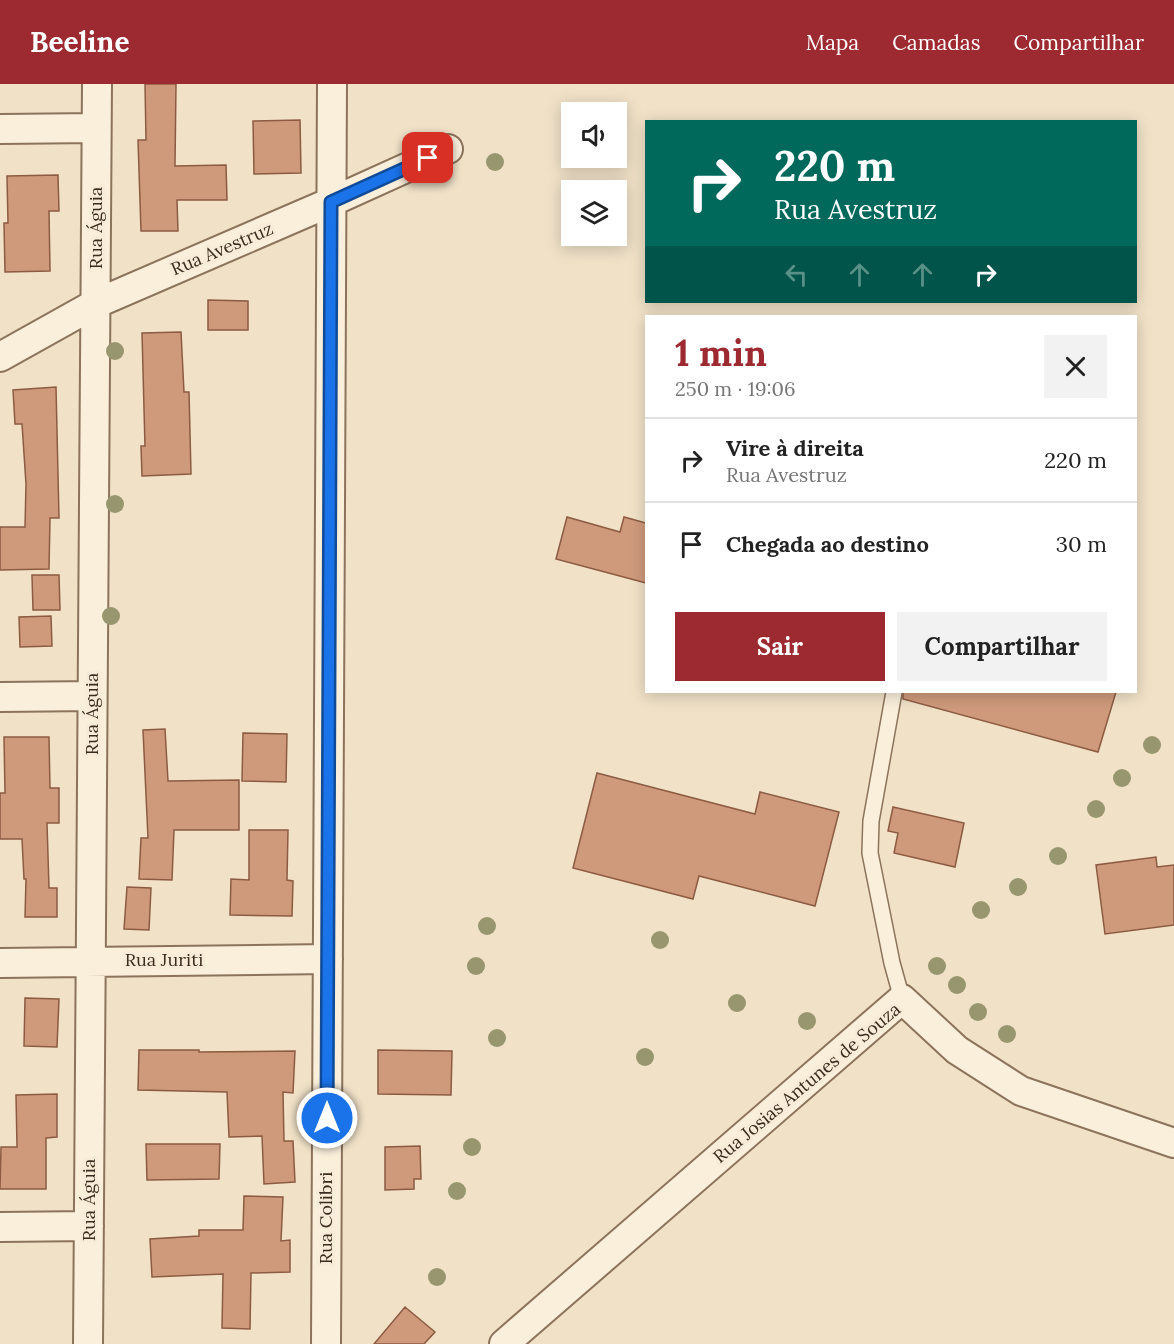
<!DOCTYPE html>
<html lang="pt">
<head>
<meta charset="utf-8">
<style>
  body { margin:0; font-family:Lora,serif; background:#f2f2f2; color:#222; height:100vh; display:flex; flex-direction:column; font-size:22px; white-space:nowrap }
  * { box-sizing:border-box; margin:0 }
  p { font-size:20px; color:#767676 }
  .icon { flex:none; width:33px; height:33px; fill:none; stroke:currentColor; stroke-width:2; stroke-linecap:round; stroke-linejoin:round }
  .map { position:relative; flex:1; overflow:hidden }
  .panel { position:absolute; left:645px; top:231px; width:492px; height:378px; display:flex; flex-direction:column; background:#fff; border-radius:0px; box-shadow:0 3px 15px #0003 }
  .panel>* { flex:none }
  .top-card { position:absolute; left:645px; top:36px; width:492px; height:183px; border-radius:0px; box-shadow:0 3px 15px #0003; background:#00695c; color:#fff; overflow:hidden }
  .buttons { position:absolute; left:561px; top:18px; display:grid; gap:12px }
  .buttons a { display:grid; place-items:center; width:66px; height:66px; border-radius:0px; background:#fff; box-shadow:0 3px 15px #0003; font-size:30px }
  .pin { position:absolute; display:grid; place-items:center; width:51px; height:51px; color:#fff; margin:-26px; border-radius:12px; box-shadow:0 3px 9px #0006 }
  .me { position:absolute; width:66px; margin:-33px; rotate:0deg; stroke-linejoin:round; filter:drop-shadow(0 0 4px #0008) }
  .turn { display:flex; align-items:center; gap:21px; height:126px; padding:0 30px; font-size:27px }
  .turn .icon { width:78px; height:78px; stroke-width:2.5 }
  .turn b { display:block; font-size:42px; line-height:51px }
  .lanes { display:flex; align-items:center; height:57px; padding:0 30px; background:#0003; justify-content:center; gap:30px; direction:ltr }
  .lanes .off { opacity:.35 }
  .round { display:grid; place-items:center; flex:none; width:63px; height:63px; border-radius:0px; background:#f2f2f2 }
  .summary { display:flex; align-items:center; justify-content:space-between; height:102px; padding:0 30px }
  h1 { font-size:36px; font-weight:800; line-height:45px; color:#9d2a30 }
  .action { display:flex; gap:12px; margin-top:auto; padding:12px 30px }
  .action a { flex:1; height:69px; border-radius:0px; background:#9d2a30; color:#fff; font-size:24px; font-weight:800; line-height:69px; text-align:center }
  .action a+a { background:#f2f2f2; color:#222 }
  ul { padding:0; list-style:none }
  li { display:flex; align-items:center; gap:18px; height:84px; padding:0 30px; border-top:2px solid #e0e0e0 }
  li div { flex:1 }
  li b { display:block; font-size:22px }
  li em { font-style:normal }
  header { display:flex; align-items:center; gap:36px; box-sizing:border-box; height:84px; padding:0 30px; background:#9d2a30; color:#fff }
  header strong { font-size:28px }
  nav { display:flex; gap:33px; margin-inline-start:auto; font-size:21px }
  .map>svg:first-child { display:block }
  .building { fill:#cf9a7c; stroke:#8c5b41; stroke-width:1.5 }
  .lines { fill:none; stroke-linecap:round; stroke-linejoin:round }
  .service-casing { stroke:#8c735b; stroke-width:18 }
  .minor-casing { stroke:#8c735b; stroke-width:32 }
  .service { stroke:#faefdb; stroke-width:15 }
  .minor { stroke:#faefdb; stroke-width:28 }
  .tree { fill:#97966e }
  .route-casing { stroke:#114b97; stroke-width:15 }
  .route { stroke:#1a73e8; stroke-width:10 }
  .labels { text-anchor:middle; stroke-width:6; stroke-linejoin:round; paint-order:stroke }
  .street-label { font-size:18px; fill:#3c2c1f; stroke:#f7ecd7 }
</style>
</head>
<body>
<header>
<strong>Beeline</strong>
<nav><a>Mapa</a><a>Camadas</a><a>Compartilhar</a></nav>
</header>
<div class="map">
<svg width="1174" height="1260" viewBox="0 0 1174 1260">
  <rect width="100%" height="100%" fill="#f0e1c7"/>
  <path class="building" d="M 145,0 L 176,0 L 175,82 L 226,81 L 227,116 L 177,116 L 178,147 L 141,147 L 138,56 L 146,56 Z
    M 300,36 L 301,89 L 254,90 L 253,37 Z
    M 58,91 L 59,127 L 49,127 L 50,187 L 5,188 L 4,139 L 8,139 L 7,92 Z
    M 208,216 L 248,217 L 248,246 L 208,246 Z
    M 181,248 L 184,308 L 189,308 L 191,390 L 142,392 L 141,362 L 145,362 L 142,249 Z
    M 56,303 L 59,434 L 50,434 L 49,485 L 0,486 L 0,443 L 25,443 L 26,400 L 22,340 L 15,340 L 13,306 Z
    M 567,433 L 620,448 L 624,433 L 646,439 L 646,499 L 556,475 Z
    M 32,491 L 59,491 L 60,526 L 33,526 Z
    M 51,532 L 52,562 L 20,563 L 19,533 Z
    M 903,608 L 1116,608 L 1098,668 L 903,615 Z
    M 165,645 L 168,697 L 239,696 L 239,746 L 174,746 L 172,796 L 139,795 L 141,754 L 148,754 L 143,646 Z
    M 243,649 L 287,650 L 286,698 L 242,697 Z
    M 4,653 L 49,653 L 50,704 L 59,704 L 59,739 L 47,739 L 49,804 L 57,804 L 57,833 L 25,833 L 26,795 L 24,795 L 22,755 L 0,755 L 0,709 L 5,709 Z
    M 597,689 L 755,730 L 760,708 L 839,728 L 815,822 L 699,792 L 693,815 L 573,784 Z
    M 893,723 L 964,739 L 955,783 L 894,769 L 898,749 L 888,747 Z
    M 249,746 L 288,746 L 287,796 L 293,797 L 292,832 L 230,831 L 231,795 L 249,796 Z
    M 1156,773 L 1157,783 L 1174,781 L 1174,841 L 1105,850 L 1096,781 Z
    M 127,803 L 151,804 L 149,846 L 124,845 Z
    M 25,914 L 59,915 L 57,963 L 24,962 Z
    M 139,966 L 199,966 L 199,968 L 295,967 L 293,1009 L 283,1008 L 284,1057 L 293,1057 L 295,1098 L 264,1100 L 262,1052 L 229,1053 L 227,1008 L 138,1006 Z
    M 378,966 L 452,967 L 451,1011 L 378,1010 Z
    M 57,1010 L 57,1053 L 46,1054 L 46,1105 L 0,1105 L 1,1063 L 17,1063 L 16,1011 Z
    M 146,1060 L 220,1060 L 219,1095 L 147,1096 Z
    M 420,1062 L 421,1095 L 414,1095 L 414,1105 L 385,1106 L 385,1063 Z
    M 244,1112 L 283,1113 L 281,1157 L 290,1156 L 290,1188 L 251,1189 L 250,1245 L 222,1244 L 223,1190 L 152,1193 L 150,1155 L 199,1152 L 199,1146 L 243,1146 Z
    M 405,1223 L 435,1248 L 424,1260 L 374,1260 Z"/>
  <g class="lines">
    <g class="service-casing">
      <path id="service" d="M 894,608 L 871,737 L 870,769 L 892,879 L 902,915"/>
    </g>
    <g class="minor-casing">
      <path id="minor" d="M 0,45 L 96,44
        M 0,273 L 95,220 L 331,118 L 448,65
        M 0,613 L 92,612
        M 0,879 L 328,875
        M 0,1143 L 89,1142
        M 88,1260 L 97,0
        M 326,1260 L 332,0
        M 504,1260 L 902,915 L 957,966 L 1021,1007 L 1174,1059"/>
    </g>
    <use href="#service" class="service"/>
    <use href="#minor" class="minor"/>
  </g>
  <g class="tree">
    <circle cx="495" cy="78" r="9"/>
    <circle cx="115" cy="267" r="9"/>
    <circle cx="115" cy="420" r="9"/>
    <circle cx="111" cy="532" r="9"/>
    <circle cx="1152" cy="661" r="9"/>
    <circle cx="1122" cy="694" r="9"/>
    <circle cx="1096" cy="725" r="9"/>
    <circle cx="1058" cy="772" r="9"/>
    <circle cx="1018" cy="803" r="9"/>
    <circle cx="981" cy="826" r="9"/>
    <circle cx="487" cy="842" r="9"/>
    <circle cx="660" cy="856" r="9"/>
    <circle cx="476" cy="882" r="9"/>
    <circle cx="937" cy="882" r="9"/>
    <circle cx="957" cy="901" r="9"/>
    <circle cx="737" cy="919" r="9"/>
    <circle cx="978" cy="928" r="9"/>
    <circle cx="807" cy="937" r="9"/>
    <circle cx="1007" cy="950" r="9"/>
    <circle cx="497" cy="954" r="9"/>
    <circle cx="645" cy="973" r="9"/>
    <circle cx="472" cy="1063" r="9"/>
    <circle cx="457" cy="1107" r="9"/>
    <circle cx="437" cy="1193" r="9"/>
  </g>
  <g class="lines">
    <g class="route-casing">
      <path id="route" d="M 327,1034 L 331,118 L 428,74"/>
    </g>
    <use href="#route" class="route"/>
  </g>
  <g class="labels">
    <g class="street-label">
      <text transform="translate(96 144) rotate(-90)" y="6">Rua Águia</text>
      <text transform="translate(222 165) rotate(-23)" y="6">Rua Avestruz</text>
      <text transform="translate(92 630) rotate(-90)" y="6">Rua Águia</text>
      <text x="164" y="882">Rua Juriti</text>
      <text transform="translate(807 999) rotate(-40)" y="6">Rua Josias Antunes de Souza</text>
      <text transform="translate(89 1116) rotate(-90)" y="6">Rua Águia</text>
      <text transform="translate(326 1134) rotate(-90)" y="6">Rua Colibri</text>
    </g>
  </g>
</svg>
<div class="buttons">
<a><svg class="icon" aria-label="sound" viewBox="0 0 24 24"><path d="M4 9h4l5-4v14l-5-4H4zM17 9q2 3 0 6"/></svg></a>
<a><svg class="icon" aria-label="layers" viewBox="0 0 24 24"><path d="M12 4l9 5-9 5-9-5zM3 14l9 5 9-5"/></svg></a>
</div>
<div class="pin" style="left:428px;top:74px;background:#d93025"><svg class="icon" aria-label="arrive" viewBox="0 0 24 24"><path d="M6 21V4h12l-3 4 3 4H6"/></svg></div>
<svg class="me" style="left:327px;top:1034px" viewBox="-20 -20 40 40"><circle r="17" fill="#1a73e8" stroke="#fff" stroke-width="3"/><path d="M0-11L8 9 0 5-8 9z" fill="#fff"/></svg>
<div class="top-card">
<div class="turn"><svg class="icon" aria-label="right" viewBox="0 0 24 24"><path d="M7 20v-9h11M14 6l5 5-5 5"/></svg><div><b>220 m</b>Rua Avestruz</div></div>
<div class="lanes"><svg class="icon off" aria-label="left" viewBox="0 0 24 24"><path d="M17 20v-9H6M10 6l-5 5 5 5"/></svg><svg class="icon off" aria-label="ahead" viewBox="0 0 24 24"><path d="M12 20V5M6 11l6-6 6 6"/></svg><svg class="icon off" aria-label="ahead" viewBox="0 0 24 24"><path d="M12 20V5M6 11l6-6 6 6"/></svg><svg class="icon" aria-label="right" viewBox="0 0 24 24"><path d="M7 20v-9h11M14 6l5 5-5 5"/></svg></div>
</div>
<section class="panel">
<div class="summary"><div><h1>1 min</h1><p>250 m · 19:06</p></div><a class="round"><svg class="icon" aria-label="close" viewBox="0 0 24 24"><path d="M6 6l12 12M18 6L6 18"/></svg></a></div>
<ul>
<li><svg class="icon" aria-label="right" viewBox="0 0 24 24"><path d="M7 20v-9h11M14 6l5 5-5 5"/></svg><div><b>Vire à direita</b><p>Rua Avestruz</p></div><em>220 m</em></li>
<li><svg class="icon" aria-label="arrive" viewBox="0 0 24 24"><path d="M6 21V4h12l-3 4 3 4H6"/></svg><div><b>Chegada ao destino</b></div><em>30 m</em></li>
</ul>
<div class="action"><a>Sair</a><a>Compartilhar</a></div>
</section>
</div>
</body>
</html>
